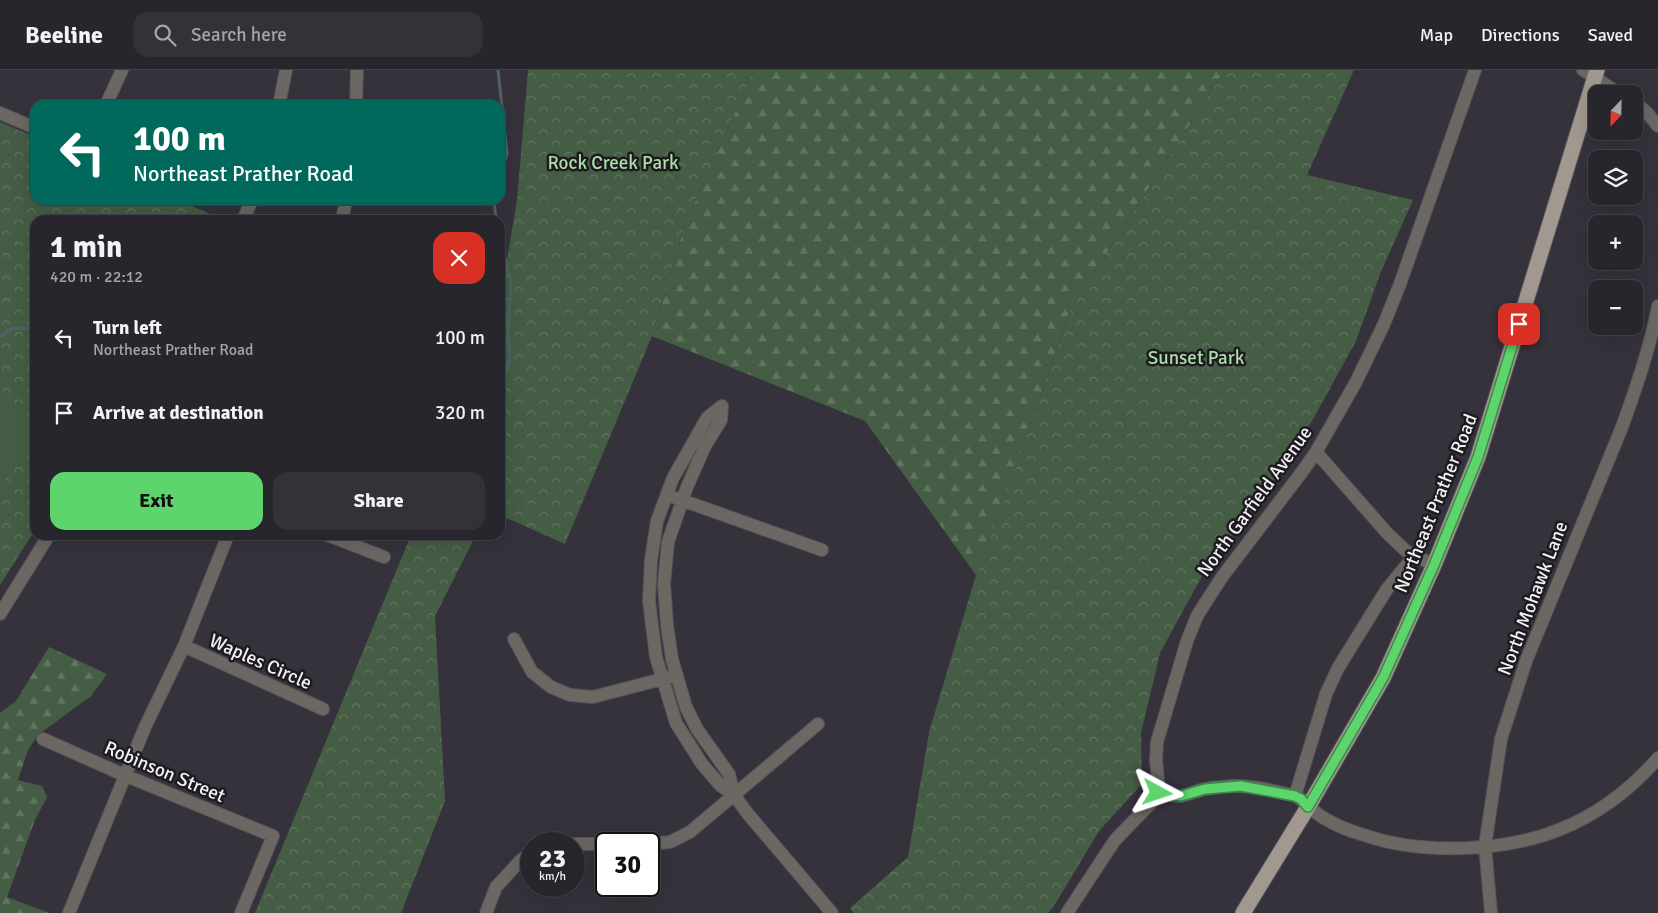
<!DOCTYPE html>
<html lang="en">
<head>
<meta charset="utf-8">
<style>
  body { margin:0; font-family:Signika,sans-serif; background:#343239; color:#f1f3f6; height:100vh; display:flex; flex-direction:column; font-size:19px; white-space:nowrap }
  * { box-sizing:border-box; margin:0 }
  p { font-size:16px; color:#a5a5aa }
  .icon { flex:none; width:28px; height:28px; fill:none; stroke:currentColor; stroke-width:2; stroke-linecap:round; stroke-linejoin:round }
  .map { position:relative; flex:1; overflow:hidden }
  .drawer { position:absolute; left:30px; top:145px; width:475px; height:325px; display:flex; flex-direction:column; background:#28262d; border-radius:15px; box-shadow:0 5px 20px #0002,0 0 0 1px #444349 }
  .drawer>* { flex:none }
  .hud { position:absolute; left:30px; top:30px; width:475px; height:105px; border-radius:15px; box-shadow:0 5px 20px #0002,0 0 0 1px #444349; background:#00695c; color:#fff; overflow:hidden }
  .needle { width:32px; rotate:202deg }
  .controls { position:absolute; left:1588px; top:15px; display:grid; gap:10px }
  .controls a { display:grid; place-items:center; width:55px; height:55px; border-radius:10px; background:#28262d; box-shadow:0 5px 20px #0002,0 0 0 1px #444349; font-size:25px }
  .speed { position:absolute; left:520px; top:762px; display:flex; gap:10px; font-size:25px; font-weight:700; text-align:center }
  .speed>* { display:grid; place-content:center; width:65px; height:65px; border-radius:50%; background:#28262d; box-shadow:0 5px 20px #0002,0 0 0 1px #444349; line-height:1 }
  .speed small { font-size:12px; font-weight:400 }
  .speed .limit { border:2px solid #111; border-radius:8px; background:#fff; color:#111 }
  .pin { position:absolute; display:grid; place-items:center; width:42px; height:42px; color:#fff; margin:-21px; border-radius:10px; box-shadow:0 2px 8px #0006 }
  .me { position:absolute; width:55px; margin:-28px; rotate:95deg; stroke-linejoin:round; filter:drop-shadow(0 0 4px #0008) }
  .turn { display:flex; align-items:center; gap:18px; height:105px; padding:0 20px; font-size:22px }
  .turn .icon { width:65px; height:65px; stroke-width:2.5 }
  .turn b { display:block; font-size:35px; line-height:42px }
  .round { display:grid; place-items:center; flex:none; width:52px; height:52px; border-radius:15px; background:#343239 }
  .head { display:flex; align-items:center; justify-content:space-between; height:85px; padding:0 20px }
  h1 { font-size:30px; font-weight:700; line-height:38px }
  .action { display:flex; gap:10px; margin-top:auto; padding:10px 20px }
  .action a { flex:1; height:58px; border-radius:15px; background:#5dd56c; color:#111; font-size:20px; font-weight:700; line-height:58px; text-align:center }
  .action a+a { background:#343239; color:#f1f3f6 }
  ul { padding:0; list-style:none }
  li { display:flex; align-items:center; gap:15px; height:75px; padding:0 20px }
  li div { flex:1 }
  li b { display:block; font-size:19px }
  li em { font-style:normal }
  header { display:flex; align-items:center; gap:30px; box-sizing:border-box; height:70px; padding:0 25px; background:#28262d; border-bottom:1px solid #444349 }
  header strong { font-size:24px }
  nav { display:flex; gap:28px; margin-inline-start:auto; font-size:18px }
  .search { width:350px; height:45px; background:#343239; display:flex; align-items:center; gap:12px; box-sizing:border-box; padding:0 18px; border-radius:15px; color:#a5a5aa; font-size:19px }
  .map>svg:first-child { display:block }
  .forest { fill:url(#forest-firs) }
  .park { fill:url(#park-crowns) }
  .garden { fill:#455d44 }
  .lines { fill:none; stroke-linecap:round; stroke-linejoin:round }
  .stream { stroke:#4e6267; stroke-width:3 }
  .minor-casing { stroke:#54515a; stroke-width:14 }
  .major-casing { stroke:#54515a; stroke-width:17 }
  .minor { stroke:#6b6763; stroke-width:12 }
  .major { stroke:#a19990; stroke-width:15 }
  .route-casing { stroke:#3c8a46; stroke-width:12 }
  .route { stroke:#5dd56c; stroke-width:9 }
  .labels { text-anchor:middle; stroke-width:5; stroke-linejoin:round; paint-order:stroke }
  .park-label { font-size:19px; fill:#acdfaa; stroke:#1d1b1f }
  .street-label { font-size:19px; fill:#f4f1f7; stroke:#1d1b1f }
</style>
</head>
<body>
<header>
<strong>Beeline</strong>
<div class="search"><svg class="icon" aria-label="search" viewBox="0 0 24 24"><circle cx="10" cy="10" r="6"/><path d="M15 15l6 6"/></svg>Search here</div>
<nav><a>Map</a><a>Directions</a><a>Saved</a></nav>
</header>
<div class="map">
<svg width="1658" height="843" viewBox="0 0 1658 843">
  <defs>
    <pattern id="forest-firs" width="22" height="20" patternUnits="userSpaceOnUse" patternTransform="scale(1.25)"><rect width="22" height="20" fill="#455d44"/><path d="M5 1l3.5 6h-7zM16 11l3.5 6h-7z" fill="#607560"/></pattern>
    <pattern id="park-crowns" width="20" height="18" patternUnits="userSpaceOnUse" patternTransform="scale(1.25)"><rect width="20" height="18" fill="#455d44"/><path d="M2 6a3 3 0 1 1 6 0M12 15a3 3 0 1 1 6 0" fill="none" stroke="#607560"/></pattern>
  </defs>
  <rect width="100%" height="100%" fill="#36323c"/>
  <path class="forest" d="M 754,0 L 1225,0 L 1071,238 L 1014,403 L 976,505 L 865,351 L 652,266 L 685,154 Z
    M 49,577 L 107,604 L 91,626 L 38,665 L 28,680 L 18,710 L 42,716 L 47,727 L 35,750 L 7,827 L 49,843 L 0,843 L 0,643 L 16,631 Z"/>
  <path class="park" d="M 528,0 L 754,0 L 685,154 L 652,266 L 565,474 L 500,445 L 500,231 L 517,130 Z
    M 1225,0 L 1354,0 L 1307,105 L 1413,130 L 1380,204 L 1356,271 L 1312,351 L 1268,419 L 1207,497 L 1160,583 L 1141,663 L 1142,714 L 1099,761 L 1054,836 L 1048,843 L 854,843 L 850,838 L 908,787 L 929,662 L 976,505 L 1014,403 L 1071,238 Z
    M 0,52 L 35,67 L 35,130 L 178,130 L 224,150 L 35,150 L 35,460 L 0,515 Z
    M 411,465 L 476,465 L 435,546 L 445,731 L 401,843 L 255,843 Z"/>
  <path class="garden" d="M 0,334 L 35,356 L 35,361 L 0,418 Z"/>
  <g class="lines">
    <path class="stream" d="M 498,0 L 507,83 L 500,109
      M 494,130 L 496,150
      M 500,169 L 511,212 L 508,257 L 510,289 L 500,320
      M 0,267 L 12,258 L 35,259"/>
    <g class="minor-casing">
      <path id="minor" d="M 1583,0 L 1620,24
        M 1634,31 L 1648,44 L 1658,56
        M 106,35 L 122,0
        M 279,35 L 286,0
        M 356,35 L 357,0
        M 0,43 L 35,58
        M 243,150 L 252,130
        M 342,150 L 346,130
        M 722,336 L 707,348 L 673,408 L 657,451 L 651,490 L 649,531 L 656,587 L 676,653 L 702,694 L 720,715 L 734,725 L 748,744 L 832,843
        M 722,336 L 721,350 L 705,376 L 687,417 L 668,472 L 664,514 L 667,555 L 672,589 L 686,637 L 697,659 L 729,704 L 734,725
        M 1316,382 L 1387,463 L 1406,481 L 1434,495
        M 676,428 L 822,480
        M 327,465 L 384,487
        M 0,544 L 49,465
        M 514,569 L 532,602 L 551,617 L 570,625 L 593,627 L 670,607
        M 184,576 L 323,639
        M 43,669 L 124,705 L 273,766 L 241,843
        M 1158,723 C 1165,724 1173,726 1180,726 C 1189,725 1197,720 1206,719 C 1214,717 1224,717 1232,716 C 1252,715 1273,721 1292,725 C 1303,727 1312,741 1322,747 C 1335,755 1349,761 1364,765 C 1421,785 1505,782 1561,759 C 1598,744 1632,718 1658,688
        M 1295,726 L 1326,624 L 1338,598 L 1387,519 L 1414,486
        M 558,774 L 564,774
        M 574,774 L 606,774
        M 649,774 L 670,772 L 690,762 L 818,654
        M 69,843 L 145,657 L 184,576 L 228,465
        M 486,843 L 496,817 L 520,791 L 531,783
        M 1067,843 L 1115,770 L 1152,732 L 1158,723 L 1158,711 L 1156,690 L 1157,672 L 1187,571 L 1197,546 L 1222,507 L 1302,402 L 1316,382 L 1356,312 L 1384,254 L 1400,214 L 1475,0
        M 1491,843 L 1485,776 L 1501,669 L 1526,591 L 1622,357 C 1636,318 1650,278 1658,236"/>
    </g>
    <g class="major-casing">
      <path id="major" d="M 1243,843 L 1308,737 L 1383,608 L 1434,495 L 1478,387 L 1597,0"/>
    </g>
    <use href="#minor" class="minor"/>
    <use href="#major" class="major"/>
  </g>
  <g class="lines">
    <g class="route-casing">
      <path id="route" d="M 1158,723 L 1181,726 L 1205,719 L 1241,716 L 1295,726 L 1301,729 L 1308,737 L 1383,608 L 1434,495 L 1478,387 L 1519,254"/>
    </g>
    <use href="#route" class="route"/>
  </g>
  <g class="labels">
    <g class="park-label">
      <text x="613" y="99">Rock Creek Park</text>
      <text x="1196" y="294">Sunset Park</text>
    </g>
    <g class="street-label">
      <text transform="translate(1254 431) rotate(-54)" y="7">North Garfield Avenue</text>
      <text transform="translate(1435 433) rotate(-68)" y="7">Northeast Prather Road</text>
      <text transform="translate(1532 528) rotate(-69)" y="7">North Mohawk Lane</text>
      <text transform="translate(261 591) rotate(24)" y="7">Waples Circle</text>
      <text transform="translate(165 701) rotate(23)" y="7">Robinson Street</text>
    </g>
  </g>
</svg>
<div class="controls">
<a><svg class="needle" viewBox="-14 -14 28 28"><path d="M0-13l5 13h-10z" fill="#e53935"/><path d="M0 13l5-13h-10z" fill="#a5a5aa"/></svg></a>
<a><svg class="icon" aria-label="layers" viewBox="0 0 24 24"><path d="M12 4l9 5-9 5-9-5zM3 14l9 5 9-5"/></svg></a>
<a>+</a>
<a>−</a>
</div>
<div class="speed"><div>23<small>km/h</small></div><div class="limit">30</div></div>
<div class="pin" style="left:1519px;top:254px;background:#d93025"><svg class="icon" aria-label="arrive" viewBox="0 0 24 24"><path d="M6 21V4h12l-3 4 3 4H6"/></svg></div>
<svg class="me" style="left:1158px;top:723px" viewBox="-20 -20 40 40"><path d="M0-17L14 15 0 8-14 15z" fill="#5dd56c" stroke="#fff" stroke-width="4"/></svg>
<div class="hud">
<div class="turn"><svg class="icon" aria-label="left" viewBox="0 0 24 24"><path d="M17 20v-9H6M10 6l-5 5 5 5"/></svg><div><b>100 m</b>Northeast Prather Road</div></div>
</div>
<section class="drawer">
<div class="head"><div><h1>1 min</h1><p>420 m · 22:12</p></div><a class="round" style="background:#d93025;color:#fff"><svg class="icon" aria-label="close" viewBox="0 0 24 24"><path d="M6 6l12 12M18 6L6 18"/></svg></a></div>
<ul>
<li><svg class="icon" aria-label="left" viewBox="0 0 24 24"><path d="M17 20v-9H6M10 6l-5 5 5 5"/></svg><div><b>Turn left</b><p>Northeast Prather Road</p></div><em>100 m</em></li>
<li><svg class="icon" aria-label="arrive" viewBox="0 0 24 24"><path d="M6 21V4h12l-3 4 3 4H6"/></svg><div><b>Arrive at destination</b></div><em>320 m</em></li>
</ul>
<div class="action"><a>Exit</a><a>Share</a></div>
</section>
</div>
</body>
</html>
